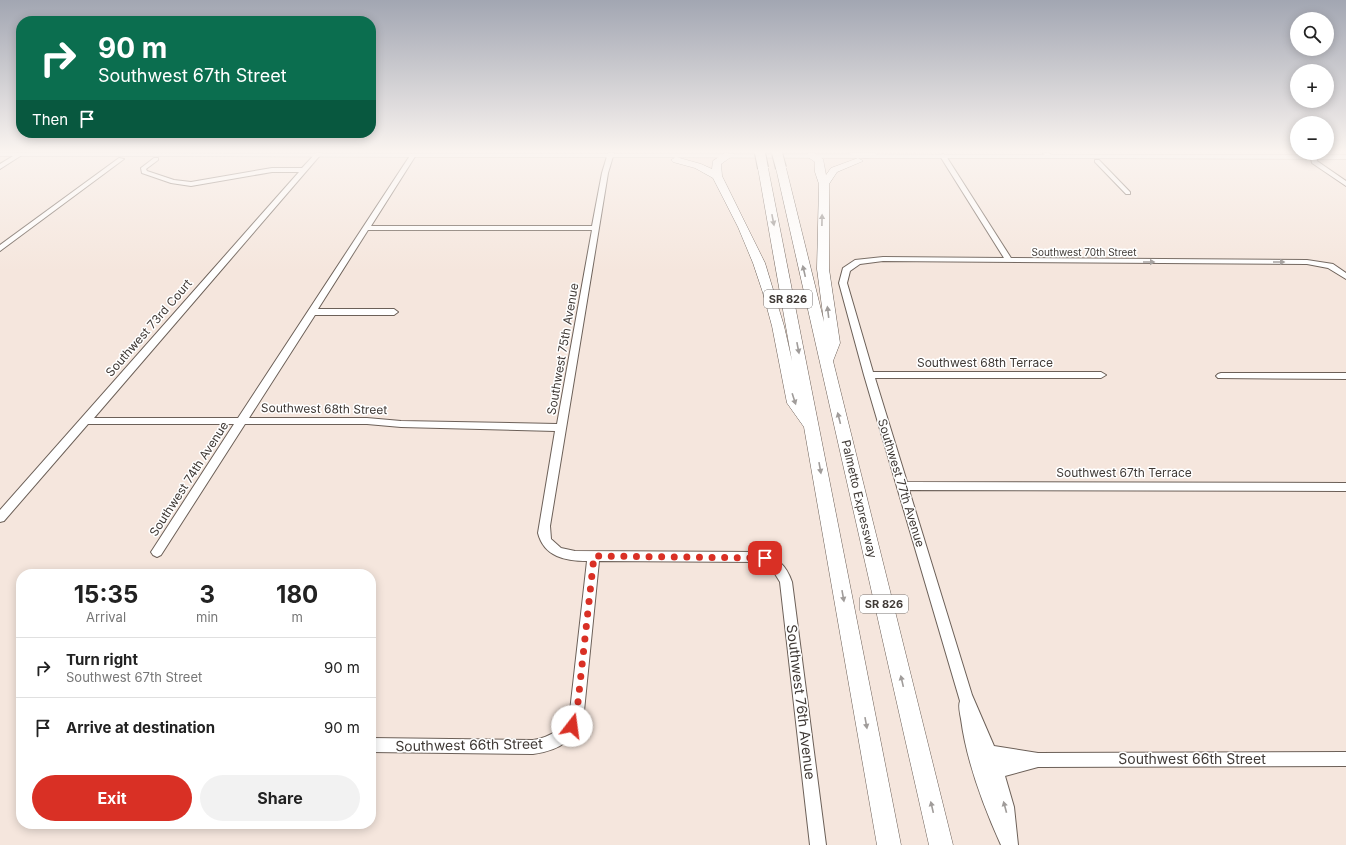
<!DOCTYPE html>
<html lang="en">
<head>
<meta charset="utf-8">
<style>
  body { margin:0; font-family:Inter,sans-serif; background:#f2f2f2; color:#222; height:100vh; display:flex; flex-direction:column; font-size:15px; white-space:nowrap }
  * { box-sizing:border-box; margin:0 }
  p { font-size:13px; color:#767676 }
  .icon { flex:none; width:22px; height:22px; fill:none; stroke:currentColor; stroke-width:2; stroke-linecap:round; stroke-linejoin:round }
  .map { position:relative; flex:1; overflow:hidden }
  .panel { position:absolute; left:16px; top:569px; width:360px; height:260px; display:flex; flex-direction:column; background:#fff; border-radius:16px; box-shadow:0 2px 10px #0003 }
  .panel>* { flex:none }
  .top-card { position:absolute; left:16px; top:16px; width:360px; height:122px; border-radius:16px; box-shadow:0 2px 10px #0003; background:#0b6e4f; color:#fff; overflow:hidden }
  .controls { position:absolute; left:1290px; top:12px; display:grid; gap:8px }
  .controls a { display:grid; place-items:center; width:44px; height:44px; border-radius:50%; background:#fff; box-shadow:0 2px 10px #0003; font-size:20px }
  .pin { position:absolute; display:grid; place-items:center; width:34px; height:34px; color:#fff; margin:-17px; border-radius:8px; box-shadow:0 2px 6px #0006 }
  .me { position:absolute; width:44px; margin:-22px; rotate:15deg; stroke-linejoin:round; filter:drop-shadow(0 0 3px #0008) }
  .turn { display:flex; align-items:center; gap:14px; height:84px; padding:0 16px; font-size:18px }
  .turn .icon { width:52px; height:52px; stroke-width:2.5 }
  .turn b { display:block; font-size:28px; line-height:34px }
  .then { display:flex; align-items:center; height:38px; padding:0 16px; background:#0003; gap:8px; font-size:15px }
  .eta { display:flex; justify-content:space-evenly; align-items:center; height:68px; text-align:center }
  .eta b { font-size:24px; font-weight:700; line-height:28px }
  .button { display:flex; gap:8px; margin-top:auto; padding:8px 16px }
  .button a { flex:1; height:46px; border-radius:24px; background:#d93025; color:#fff; font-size:16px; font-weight:700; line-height:46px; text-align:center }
  .button a+a { background:#f2f2f2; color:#222 }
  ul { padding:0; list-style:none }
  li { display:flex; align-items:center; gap:12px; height:60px; padding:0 16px; border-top:1px solid #e0e0e0 }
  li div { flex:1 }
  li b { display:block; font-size:15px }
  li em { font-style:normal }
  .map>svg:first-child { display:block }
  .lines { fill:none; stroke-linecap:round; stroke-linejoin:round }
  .minor-casing { stroke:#6c6058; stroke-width:2 }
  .major-casing { stroke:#6c6058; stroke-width:1 }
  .highway-casing { stroke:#6c6058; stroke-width:1 }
  .minor { fill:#fff; fill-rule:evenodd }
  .major { fill:#fff; fill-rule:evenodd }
  .highway { fill:#fff; fill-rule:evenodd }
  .highway-bridge-casing { stroke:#6c6058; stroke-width:12; stroke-linecap:butt }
  .highway-bridge { stroke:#fff; stroke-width:10 }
  .oneway { fill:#a09c9a }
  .route { stroke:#d93025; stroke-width:7; stroke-dasharray:0 12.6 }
  .labels { text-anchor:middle; stroke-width:3; stroke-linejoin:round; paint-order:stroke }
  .far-street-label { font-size:10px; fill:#403a36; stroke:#fff }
  .shield { fill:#fff; stroke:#797572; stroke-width:1 }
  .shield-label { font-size:11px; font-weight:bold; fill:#403a36 }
  .street-label { font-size:12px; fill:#403a36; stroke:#fff }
  .near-street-label { font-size:14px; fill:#403a36; stroke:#fff }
</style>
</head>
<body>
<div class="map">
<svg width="1346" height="845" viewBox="0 0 1346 845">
  <rect width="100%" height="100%" fill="#f5e6dd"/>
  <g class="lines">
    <g class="minor-casing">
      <path id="minor" d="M 18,153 L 25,153 L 0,169 L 0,164 Z
        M 316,153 L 322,153 L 94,418 L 238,418 L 411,154 L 416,155 L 371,226 L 592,226 L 602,173 L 608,153 L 614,153 L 608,173 L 550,526 L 551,539 L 561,548 L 575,551 L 760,552 C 777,557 786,565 792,582 L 826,845 L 810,845 L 780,582 L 772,569 L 760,562 L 599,561 L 584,711 C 576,739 562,750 533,754 L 371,752 L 371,738 L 533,740 C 551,737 564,729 570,711 L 587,561 C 566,561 544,557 538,533 L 555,431 L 401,427 L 367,424 L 245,424 L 161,555 L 157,557 L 153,555 L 151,552 L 153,549 L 234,424 L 88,424 L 4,521 L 0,522 L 0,510 L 299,172 L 272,172 L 191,186 L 171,183 L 142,173 L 141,168 L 154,158 L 158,158 L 158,160 L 146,169 L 147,171 L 174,180 L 191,182 L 272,168 L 302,168 ZM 368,230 L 592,230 L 557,424 L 401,421 L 367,418 L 249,418 L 315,315 L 394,315 L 398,312 L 394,309 L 318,309 Z
        M 1043,153 L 1049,153 L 1052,156 L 1047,157 Z
        M 1305,153 L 1312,153 L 1316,156 L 1317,161 L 1346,181 L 1346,186 L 1312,163 L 1311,158 Z
        M 943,154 L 946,156 L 1011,258 L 1307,260 L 1333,264 L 1346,273 L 1346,279 L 1328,268 L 1307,264 L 883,261 L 860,264 L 850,271 L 847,283 L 873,372 L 1101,372 L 1106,375 L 1101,378 L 875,378 L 907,482 L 1346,483 L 1346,491 L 909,490 L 972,695 L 994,746 L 1038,753 L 1346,752 L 1346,766 L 1038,767 L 1005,776 L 1014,807 L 1018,845 L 1001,845 C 983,805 967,763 961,719 C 960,713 958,706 960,701 L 864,375 L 839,283 L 843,268 L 855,260 L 883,257 L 1004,258 L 940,156 Z
        M 119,158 L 124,159 L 0,251 L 0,245 Z
        M 1095,160 L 1099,160 L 1130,192 L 1130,194 L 1126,194 L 1095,162 Z
        M 1221,373 L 1346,373 L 1346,379 L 1218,378 L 1216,376 L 1218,374 Z"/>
    </g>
    <g class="major-casing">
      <path id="major" d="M 0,153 L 1346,155 L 1346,159 L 0,156 Z"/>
    </g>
    <g class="highway-casing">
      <path id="highway" d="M 725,153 L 735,154 L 721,164 L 722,176 L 765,263 L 784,326 L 792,361 L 758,168 L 763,165 L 768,168 L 901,845 L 877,845 L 804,427 L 787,403 L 772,326 L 763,293 L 753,263 L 738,227 L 713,178 L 695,168 L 673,162 L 671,160 L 676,157 L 701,164 L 712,169 L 713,161 Z
        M 808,153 L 814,153 L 823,159 L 826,175 L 831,168 L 858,158 L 863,161 L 837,172 L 829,184 L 829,269 L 840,343 L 833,361 L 953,845 L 929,845 L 776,168 L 781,165 L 786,168 L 824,322 L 817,269 L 819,184 L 815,172 L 815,162 L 808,157 Z
        M 849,153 L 875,153 L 877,155 C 872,160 853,158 849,153 Z"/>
    </g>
    <use href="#minor" class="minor"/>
    <use href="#major" class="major"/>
    <use href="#highway" class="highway"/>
    <g class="highway-bridge-casing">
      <path id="highway-bridge" d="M 760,153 L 763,168
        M 777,153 L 781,168"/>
    </g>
    <use href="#highway-bridge" class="highway-bridge"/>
  </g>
  <defs><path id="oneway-solid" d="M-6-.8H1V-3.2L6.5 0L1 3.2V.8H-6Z"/></defs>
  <g class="oneway">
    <use href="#oneway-solid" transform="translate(773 220) rotate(79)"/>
    <use href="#oneway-solid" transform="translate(822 220) rotate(-89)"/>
    <use href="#oneway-solid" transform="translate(1149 262)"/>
    <use href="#oneway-solid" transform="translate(1279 262)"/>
    <use href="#oneway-solid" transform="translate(804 271) rotate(-103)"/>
    <use href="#oneway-solid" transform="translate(828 312) rotate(-97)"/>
    <use href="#oneway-solid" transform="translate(798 348) rotate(79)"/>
    <use href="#oneway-solid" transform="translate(794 399) rotate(72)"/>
    <use href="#oneway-solid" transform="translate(839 418) rotate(-104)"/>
    <use href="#oneway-solid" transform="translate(820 468) rotate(80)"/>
    <use href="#oneway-solid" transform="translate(843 596) rotate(80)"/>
    <use href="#oneway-solid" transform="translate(902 681) rotate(-103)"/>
    <use href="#oneway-solid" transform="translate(866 723) rotate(80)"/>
    <use href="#oneway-solid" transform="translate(932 807) rotate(-103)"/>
    <use href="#oneway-solid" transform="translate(1005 807) rotate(-105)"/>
  </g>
  <linearGradient id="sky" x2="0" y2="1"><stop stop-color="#a2a6b2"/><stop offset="0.56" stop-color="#faf4f0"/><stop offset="1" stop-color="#faf4f0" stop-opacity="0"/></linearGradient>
  <rect width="1346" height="271" fill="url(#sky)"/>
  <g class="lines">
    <path class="route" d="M 572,726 L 577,711 L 594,556 L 765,558"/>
  </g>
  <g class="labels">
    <g class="far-street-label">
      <text x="1084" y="256">Southwest 70th Street</text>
    </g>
    <g class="shield">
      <rect x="764" y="290" width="48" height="18" rx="3"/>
      <rect x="860" y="595" width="48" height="18" rx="3"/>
    </g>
    <g class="shield-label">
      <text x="788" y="303">SR 826</text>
      <text x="884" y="608">SR 826</text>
    </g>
    <g class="street-label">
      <text transform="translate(149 328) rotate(-49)" y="4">Southwest 73rd Court</text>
      <text transform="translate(563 349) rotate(-80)" y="4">Southwest 75th Avenue</text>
      <text x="985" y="367">Southwest 68th Terrace</text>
      <text transform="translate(324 409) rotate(1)" y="4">Southwest 68th Street</text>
      <text x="1124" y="477">Southwest 67th Terrace</text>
      <text transform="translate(189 479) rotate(-57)" y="4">Southwest 74th Avenue</text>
      <text transform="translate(901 483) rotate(73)" y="4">Southwest 77th Avenue</text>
      <text transform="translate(859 499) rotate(77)" y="4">Palmetto Expressway</text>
    </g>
    <g class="near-street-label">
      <text transform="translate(801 702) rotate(83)" y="5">Southwest 76th Avenue</text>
      <text transform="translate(469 745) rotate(-1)" y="5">Southwest 66th Street</text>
      <text x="1192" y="764">Southwest 66th Street</text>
    </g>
  </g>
</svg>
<div class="controls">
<a><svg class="icon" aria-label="search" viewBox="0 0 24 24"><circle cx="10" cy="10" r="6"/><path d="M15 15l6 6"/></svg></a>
<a>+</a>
<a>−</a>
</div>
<div class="pin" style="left:765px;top:558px;background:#d93025"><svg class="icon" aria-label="arrive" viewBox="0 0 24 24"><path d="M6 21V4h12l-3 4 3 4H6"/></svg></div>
<svg class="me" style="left:572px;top:726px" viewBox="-20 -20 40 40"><circle r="19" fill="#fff"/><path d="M0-13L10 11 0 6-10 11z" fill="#d93025"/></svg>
<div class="top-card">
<div class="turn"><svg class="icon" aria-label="right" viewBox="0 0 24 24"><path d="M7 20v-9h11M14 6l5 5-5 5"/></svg><div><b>90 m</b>Southwest 67th Street</div></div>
<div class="then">Then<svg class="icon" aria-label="arrive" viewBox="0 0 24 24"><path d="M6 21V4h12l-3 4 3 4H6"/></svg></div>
</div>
<section class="panel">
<div class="eta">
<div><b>15:35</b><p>Arrival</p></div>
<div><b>3</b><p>min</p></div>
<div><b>180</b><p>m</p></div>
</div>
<ul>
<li><svg class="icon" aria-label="right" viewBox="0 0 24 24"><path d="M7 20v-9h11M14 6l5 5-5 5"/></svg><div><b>Turn right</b><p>Southwest 67th Street</p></div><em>90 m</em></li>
<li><svg class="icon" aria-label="arrive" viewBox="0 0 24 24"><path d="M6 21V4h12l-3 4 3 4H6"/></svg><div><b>Arrive at destination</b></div><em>90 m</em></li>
</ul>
<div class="button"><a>Exit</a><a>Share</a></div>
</section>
</div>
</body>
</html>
